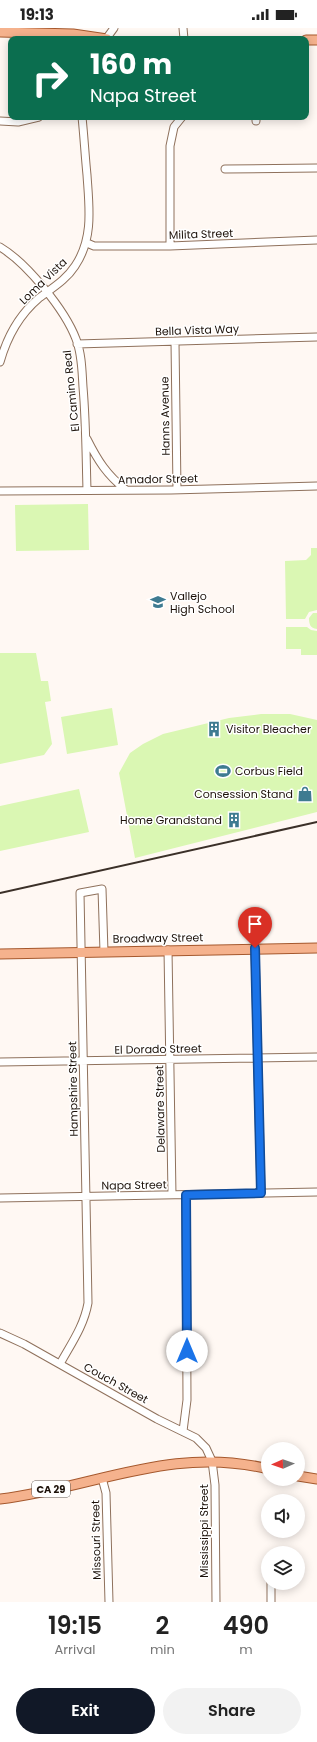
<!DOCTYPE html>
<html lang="en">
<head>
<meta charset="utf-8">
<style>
  body { margin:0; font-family:Poppins,sans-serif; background:#f2f2f2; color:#222; height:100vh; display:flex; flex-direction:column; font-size:15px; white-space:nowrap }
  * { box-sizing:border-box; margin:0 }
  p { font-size:13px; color:#767676 }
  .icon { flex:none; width:22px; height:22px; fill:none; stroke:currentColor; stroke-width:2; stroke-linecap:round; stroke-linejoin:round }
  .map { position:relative; height:1574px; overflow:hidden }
  .drawer { display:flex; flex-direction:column; background:#fff; flex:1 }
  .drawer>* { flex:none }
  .guide { position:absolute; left:8px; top:8px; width:301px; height:84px; border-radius:8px; box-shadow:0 2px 10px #0003; background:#0b6e4f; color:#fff; overflow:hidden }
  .needle { width:26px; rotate:268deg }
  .buttons { position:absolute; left:261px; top:1414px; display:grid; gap:8px }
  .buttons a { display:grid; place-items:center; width:44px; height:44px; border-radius:50%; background:#fff; box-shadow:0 2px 10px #0003; font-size:20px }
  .pin { position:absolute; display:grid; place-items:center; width:34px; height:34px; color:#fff; margin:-41px -17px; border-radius:50% 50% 50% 0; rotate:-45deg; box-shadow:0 0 4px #0007 }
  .pin .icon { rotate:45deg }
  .me { position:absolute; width:44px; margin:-22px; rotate:0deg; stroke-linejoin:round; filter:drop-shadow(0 0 3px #0008) }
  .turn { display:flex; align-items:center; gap:14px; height:84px; padding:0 16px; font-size:18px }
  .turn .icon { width:52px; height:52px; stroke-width:2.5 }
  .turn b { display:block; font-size:28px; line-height:34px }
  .eta { display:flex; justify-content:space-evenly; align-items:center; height:68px; text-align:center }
  .eta b { font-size:24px; font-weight:600; line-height:28px }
  .action { display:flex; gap:8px; margin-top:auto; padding:8px 16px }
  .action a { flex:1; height:46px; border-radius:24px; background:#111827; color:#fff; font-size:16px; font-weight:600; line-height:46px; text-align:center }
  .action a+a { background:#f2f2f2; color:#222 }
  .status { display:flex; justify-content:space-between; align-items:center; height:28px; padding:0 20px; background:#fff; direction:ltr }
  .status svg { height:11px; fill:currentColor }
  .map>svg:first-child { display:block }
  .green { fill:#daf7b3 }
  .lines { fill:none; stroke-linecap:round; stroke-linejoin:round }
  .minor-casing { stroke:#8f715c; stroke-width:9 }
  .major-casing { stroke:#a5582d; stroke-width:11 }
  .minor { stroke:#fff; stroke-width:7 }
  .major { stroke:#f5b28d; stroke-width:9 }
  .rail { stroke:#3b3028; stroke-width:2 }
  .route-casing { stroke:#114b97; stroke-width:10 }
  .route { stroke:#1a73e8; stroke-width:7 }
  .labels { text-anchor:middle; stroke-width:3; stroke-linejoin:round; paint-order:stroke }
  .shield { fill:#fff; stroke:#605853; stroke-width:1 }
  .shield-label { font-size:10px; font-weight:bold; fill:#1c1109 }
  .street-label { font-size:11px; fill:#1c1109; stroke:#fff }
  .poi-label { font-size:11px; fill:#1c1109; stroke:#fff; text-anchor:start }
</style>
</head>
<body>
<div class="status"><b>19:13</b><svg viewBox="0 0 49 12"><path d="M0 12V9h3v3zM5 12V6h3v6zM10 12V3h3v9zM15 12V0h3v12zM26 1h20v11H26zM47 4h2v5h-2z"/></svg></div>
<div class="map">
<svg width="317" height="1574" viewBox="0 0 317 1574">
  <rect width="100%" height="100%" fill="#fff8f3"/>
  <path class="green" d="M 88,476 L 89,522 L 16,523 L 15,477 Z
    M 311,520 L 317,520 L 317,582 L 309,584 L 305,591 L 286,591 L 285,533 L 306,532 L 311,527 Z
    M 313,585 L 317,585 L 317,601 C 310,600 309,596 309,590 Z
    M 286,599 L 307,599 L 311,602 L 317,603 L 317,627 L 301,627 L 301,621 L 286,621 Z
    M 0,625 L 36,625 L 41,653 L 48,653 L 51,673 L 45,674 L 52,716 L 44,727 L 0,736 Z
    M 112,680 L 118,717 L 67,726 L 61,689 Z
    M 261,686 L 290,686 L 317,692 L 317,784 L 135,830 L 119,745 L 130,725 L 143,716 L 163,706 L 229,690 Z
    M 79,761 L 89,804 L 0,823 L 0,778 Z"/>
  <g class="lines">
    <g class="minor-casing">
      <path id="minor" d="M 183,0 L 184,11
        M 106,11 L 114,0
        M 256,89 L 256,93
        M 0,93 L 18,94 L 39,89
        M 225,141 L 317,140
        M 87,215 L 94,218 L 170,218 L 317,212
        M 170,218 L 170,118 L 174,99 L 182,89
        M 0,219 C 27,235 65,282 76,311 C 82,326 82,344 83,359 C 86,394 86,428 87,462
        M 175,314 L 177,462
        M 77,316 L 317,309
        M 0,334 C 7,309 19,287 39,270 C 52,260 66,252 75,238 C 94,210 89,178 87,147 C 85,127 84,108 82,89
        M 87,411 C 98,433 107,447 126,462
        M 0,463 L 171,462 L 317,458
        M 255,920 L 261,1165
        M 168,922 L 172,1167
        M 0,1034 L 317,1029
        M 0,1170 L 317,1164
        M 0,1305 L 24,1316 L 157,1391 L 196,1410 L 206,1420 L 212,1433 L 215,1457 L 216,1574
        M 60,1336 C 71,1316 84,1298 88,1275 L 80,865 L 102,861 L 104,924
        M 183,1403 L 187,1372 L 186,1167
        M 102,1450 L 106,1465 L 109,1574
        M 271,1574 L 271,1555"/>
    </g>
    <g class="major-casing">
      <path id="major" d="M 0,4 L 73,6 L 107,11
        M 306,12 L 317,12
        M 0,926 L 317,920
        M 298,1448 L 317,1451
        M 0,1471 C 93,1460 172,1417 268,1441"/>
    </g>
    <use href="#minor" class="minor"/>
    <use href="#major" class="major"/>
    <path class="rail" d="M 0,865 L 317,794"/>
  </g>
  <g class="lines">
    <g class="route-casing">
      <path id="route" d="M 187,1323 L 186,1167 L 261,1165 L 255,920"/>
    </g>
    <use href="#route" class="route"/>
  </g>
  <defs>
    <g id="school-bare" transform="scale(1.2)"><path d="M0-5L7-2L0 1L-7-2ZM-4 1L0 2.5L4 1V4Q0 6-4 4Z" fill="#3e7b91" stroke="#fff" stroke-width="2.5" paint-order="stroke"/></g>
    <g id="building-bare" transform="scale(1.2)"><path d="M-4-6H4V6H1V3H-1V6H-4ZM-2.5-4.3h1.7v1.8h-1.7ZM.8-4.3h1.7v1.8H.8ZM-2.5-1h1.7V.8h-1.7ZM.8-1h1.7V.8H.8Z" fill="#3e7b91" stroke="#fff" stroke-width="2.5" paint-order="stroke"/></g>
    <g id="stadium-bare" transform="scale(1.2)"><path d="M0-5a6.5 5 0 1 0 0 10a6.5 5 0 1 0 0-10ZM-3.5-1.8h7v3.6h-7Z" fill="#3e7b91" stroke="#fff" stroke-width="2.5" paint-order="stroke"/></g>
    <g id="shop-bare" transform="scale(1.2)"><path d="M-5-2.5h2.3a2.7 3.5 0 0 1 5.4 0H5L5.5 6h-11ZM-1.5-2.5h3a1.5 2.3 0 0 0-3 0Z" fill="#3e7b91" stroke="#fff" stroke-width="2.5" paint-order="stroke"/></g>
  </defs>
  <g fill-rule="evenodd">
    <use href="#school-bare" x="158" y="574"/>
    <use href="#building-bare" x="214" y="701"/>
    <use href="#stadium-bare" x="223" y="743"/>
    <use href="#shop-bare" x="305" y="766"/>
    <use href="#building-bare" x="234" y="792"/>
  </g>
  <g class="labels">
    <rect class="shield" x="32" y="1453" width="38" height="16" rx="3"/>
    <g class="shield-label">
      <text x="51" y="1465">CA 29</text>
    </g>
    <g class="street-label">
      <text transform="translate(201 206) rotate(-2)" y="4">Milita Street</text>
      <text transform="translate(43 253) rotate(-44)" y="4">Loma Vista</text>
      <text transform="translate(197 302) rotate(-2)" y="4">Bella Vista Way</text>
      <text transform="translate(71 363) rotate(-96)" y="4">El Camino Real</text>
      <text transform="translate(165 388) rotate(-91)" y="4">Hanns Avenue</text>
      <text transform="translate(158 451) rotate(-1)" y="4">Amador Street</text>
      <text transform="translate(158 910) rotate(-1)" y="4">Broadway Street</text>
      <text transform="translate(158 1021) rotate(-1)" y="4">El Dorado Street</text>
      <text transform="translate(73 1061) rotate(-91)" y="4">Hampshire Street</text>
      <text transform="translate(160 1081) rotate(-91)" y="4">Delaware Street</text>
      <text transform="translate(134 1157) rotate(-1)" y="4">Napa Street</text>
      <text transform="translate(116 1355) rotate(29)" y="4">Couch Street</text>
      <text transform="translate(204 1503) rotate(-90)" y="4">Mississippi Street</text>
      <text transform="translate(96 1512) rotate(-91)" y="4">Missouri Street</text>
    </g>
    <g class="poi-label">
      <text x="170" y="572">Vallejo<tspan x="170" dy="13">High School</tspan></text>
      <text x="226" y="705">Visitor Bleacher</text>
      <text x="235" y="747">Corbus Field</text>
      <text x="293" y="770" text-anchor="end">Consession Stand</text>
      <text x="222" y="796" text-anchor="end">Home Grandstand</text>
    </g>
  </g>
</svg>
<div class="buttons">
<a><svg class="needle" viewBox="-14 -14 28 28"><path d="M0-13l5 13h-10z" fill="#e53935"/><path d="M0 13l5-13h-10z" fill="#767676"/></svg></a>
<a><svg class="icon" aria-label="sound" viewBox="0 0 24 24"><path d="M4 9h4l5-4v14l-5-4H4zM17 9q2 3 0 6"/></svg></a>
<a><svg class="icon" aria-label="layers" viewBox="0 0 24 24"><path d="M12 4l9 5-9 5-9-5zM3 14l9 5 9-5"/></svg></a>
</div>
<div class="pin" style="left:255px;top:920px;background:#d93025"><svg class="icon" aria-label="arrive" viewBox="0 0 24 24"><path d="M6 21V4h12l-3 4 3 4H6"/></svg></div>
<svg class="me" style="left:187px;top:1323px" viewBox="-20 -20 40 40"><circle r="19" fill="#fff"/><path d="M0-13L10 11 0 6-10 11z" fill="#1a73e8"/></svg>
<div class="guide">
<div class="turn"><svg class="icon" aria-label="right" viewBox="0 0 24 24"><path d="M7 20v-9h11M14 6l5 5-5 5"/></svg><div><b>160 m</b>Napa Street</div></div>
</div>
</div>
<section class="drawer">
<div class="eta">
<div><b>19:15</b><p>Arrival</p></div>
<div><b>2</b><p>min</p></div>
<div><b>490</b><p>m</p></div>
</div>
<div class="action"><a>Exit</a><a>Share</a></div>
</section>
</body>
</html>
